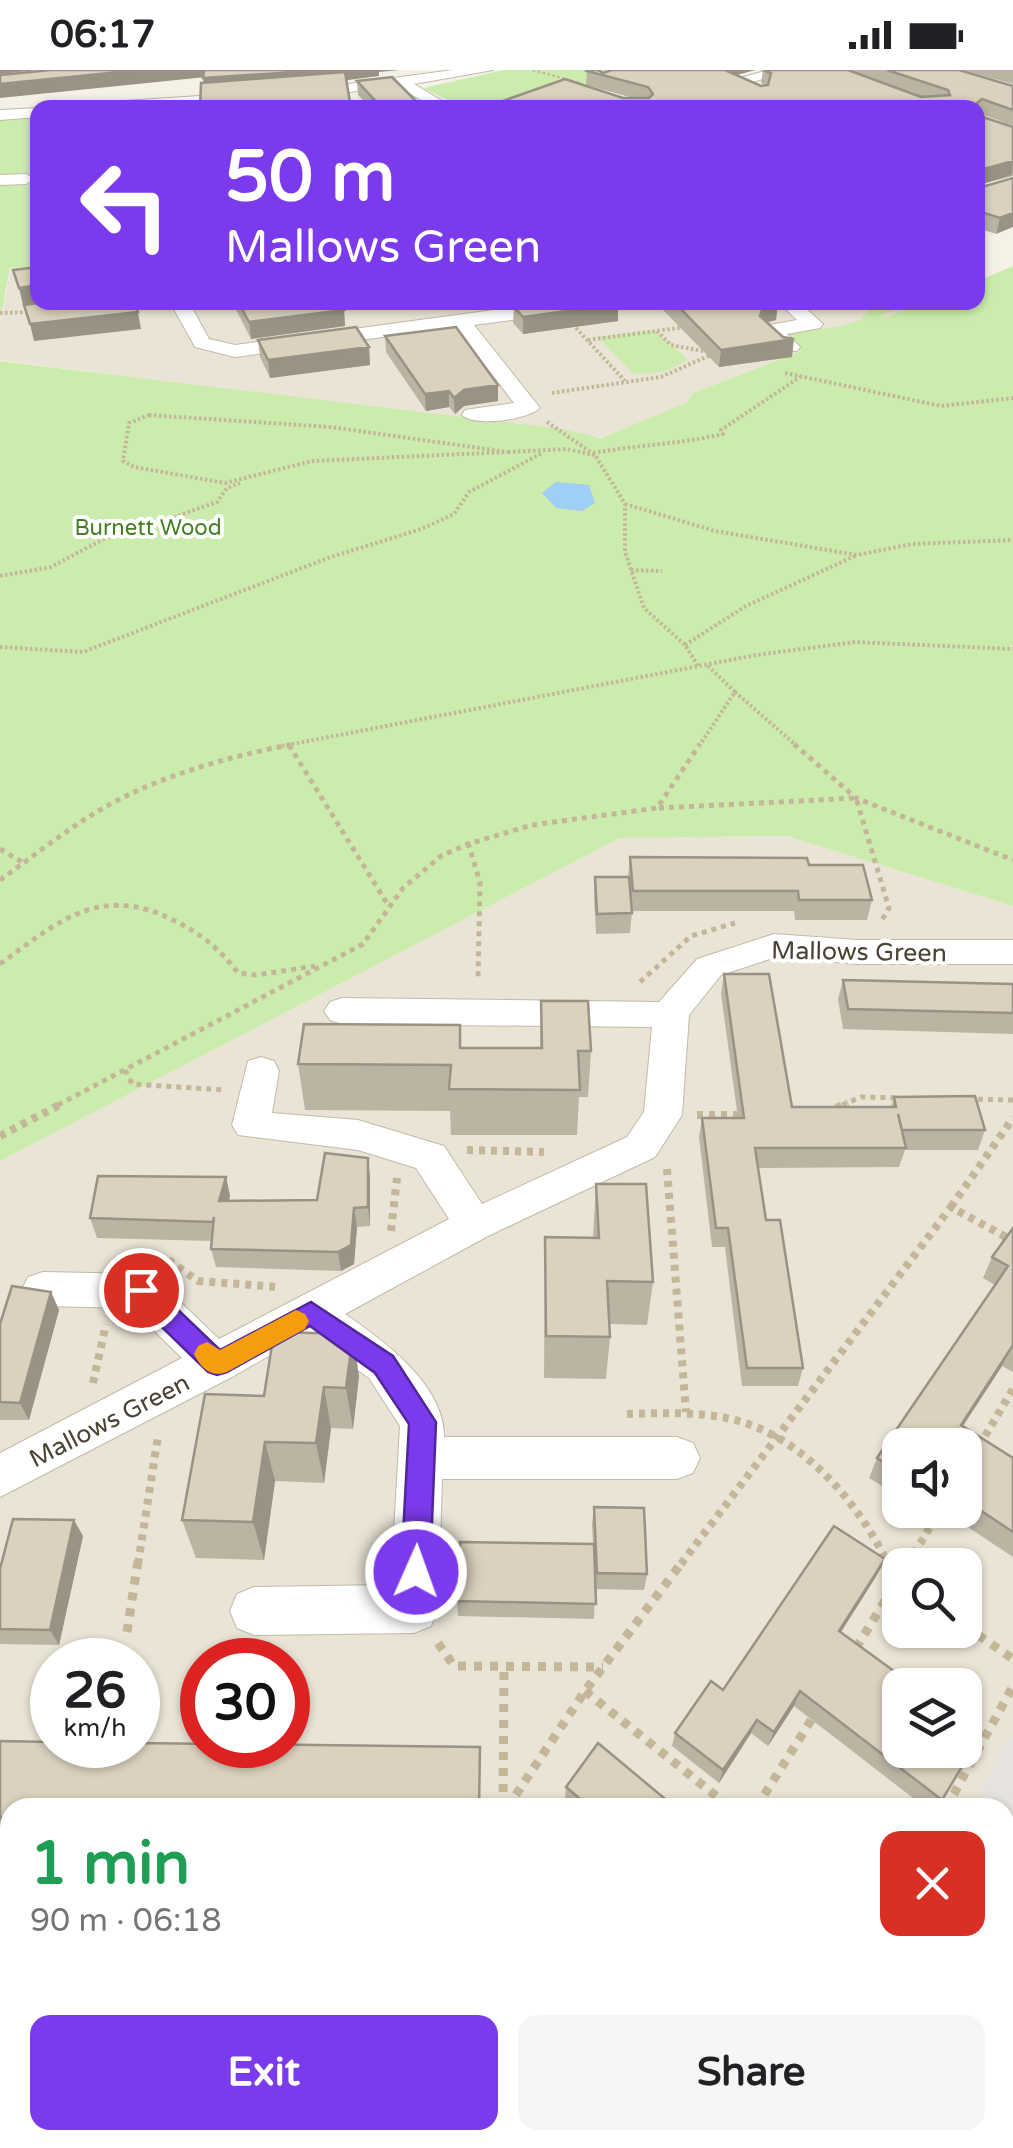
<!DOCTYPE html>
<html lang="en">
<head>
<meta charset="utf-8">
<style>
  body { margin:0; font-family:"Varela Round",sans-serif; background:#f6f6f6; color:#202124; height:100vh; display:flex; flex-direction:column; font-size:38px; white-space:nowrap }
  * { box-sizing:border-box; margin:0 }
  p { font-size:32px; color:#757577 }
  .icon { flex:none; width:55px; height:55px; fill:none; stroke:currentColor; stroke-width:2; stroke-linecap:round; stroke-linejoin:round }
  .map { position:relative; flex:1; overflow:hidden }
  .panel { position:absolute; left:0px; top:1728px; width:1015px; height:352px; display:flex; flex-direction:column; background:#fff; border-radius:30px 30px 0 0; box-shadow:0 2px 8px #0004 }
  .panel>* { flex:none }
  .top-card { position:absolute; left:30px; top:30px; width:955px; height:210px; border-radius:20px; box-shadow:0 2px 8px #0004; background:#7c3aed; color:#fff; overflow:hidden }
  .buttons { position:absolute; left:882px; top:1358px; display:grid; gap:20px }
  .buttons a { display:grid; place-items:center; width:100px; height:100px; border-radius:20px; background:#fff; box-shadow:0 2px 8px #0004; font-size:50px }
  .speed { position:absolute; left:30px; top:1568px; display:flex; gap:20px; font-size:50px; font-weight:700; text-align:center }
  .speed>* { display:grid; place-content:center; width:130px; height:130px; border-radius:50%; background:#fff; box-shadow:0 2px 8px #0004; line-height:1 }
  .speed small { font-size:25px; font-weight:400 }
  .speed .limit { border:15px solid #d22; background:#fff; color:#111 }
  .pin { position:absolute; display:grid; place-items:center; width:85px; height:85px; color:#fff; margin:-42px; border:5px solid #fff; border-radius:50%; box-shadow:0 2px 10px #0007 }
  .me { position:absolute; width:110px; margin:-55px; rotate:2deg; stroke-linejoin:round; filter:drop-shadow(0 0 8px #0008) }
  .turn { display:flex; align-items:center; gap:35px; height:210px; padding:0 30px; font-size:45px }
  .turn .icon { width:130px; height:130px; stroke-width:2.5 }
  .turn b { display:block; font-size:70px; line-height:85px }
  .round { display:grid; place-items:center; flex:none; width:105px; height:105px; border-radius:20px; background:#f6f6f6 }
  .headline { display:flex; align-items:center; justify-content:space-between; height:170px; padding:0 30px }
  h1 { font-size:60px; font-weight:700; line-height:75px; color:#1e9e55 }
  .action { display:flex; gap:20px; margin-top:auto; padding:20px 30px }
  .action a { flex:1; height:115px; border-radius:20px; background:#7c3aed; color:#fff; font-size:40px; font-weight:700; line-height:115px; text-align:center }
  .action a+a { background:#f6f6f6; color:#202124 }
  .status { display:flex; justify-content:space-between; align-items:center; height:70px; padding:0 50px; background:#fff; direction:ltr }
  .status svg { height:28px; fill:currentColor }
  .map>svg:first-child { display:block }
  .residential { fill:#e9e4d5; fill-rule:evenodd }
  .green { fill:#ccecad }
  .parking { fill:#e6e3df }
  .water { fill:#9fcef6 }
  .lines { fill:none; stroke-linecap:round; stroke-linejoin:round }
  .minor-casing { stroke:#c1baa9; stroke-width:2 }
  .path-far4 { stroke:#c4b799; stroke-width:2.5; stroke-dasharray:2.5 2.5; stroke-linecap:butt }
  .path-far3 { stroke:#c4b799; stroke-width:4; stroke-dasharray:2.5 2.5; stroke-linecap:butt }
  .path-far2 { stroke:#c4b799; stroke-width:5; stroke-dasharray:5 5; stroke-linecap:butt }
  .path-far1 { stroke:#c4b799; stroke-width:8; stroke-dasharray:6 6; stroke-linecap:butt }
  .path { stroke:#c4b799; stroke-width:9; stroke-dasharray:8 8; stroke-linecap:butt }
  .minor { fill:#fff; fill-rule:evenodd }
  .wall { fill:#bbb4a3 }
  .shaded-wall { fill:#999285 }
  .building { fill:#dad1be; stroke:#999285; stroke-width:2.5 }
  .route { fill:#7c3aed; stroke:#51269a; stroke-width:2.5 }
  .slow { fill:#f59e0b }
  .labels { text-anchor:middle; stroke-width:8; stroke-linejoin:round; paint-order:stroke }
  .far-park-label { font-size:22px; fill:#417f23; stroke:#fff }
  .street-label { font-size:25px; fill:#494235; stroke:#fff }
</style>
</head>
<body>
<div class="status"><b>06:17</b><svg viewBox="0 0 49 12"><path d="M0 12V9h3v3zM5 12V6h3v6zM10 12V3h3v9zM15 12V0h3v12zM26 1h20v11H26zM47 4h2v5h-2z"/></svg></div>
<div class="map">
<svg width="1013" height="2078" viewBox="0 0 1013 2078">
  <rect width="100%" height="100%" fill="#f5f1e7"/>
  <path class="residential" d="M 37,195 L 38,232 L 923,233 L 693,323 L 688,334 L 601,367 L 0,290 L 0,253 L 11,198 Z
    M 787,766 L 1013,836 L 1013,2078 L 0,2078 L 0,1091 L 620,768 ZM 900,1375 L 965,1375 L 965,1440 L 900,1440 ZM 900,1495 L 965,1495 L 965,1560 L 900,1560 ZM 52,1590 L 138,1590 L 138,1675 L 52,1675 ZM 202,1590 L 288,1590 L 288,1675 L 202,1675 ZM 900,1615 L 965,1615 L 965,1680 L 900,1680 ZM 10,1738 L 1005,1738 L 1005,2070 L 10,2070 Z"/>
  <path class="green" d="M 504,0 L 638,0 L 511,35 L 516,37 L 462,37 L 423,18 Z
    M 37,44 L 37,196 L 10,198 L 0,250 L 0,47 Z
    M 1013,196 L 1013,836 L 787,766 L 620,768 L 0,1091 L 0,291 L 562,359 L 601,368 L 686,333 L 693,323 L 801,281 L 786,261 L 838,257 L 861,250 C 872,233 891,233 910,233 L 881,245 L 887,247 L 923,233 L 978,232 L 978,211 Z
    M 654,260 L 688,290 L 663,302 L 634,304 L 598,267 Z
    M 10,1879 L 10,2030 L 0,2033 L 0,1880 Z
    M 383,2070 L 777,2070 L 788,2078 L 392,2078 L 384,2077 Z"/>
  <path class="parking" d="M 1009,1667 L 1013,1670 L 1013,1953 L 1005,1947 L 1005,1738 L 972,1737 Z"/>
  <path class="water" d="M 556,412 L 589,415 L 595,433 L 582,441 L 556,438 L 542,423 Z"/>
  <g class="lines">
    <g class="minor-casing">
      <path id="minor" d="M 453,0 L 493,0 L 414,14 L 454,38 L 435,38 L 397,16 L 318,26 L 153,38 L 72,38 L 79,34 L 318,18 Z
        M 768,0 L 794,0 L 749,13 L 766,19 L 766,25 L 761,26 L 726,12 Z
        M 38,38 L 38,47 L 0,50 L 0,40 Z
        M 0,105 L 26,104 L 34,109 L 26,114 L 0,115 Z
        M 170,232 L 189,232 L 209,269 L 235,275 L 553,232 L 609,232 L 600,238 L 474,255 L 540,338 C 527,350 475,357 462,345 L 465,340 L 514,333 L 456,257 L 235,287 L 195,277 Z
        M 778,232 L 799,232 L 823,254 L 820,258 L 787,264 L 800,277 L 797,281 L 783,281 L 761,260 L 764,256 L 797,250 Z
        M 774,864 L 858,870 L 1013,870 L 1013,894 L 858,894 L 776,887 L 721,905 L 689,945 L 682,1045 L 655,1087 L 488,1166 L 345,1244 C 383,1270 445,1315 444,1367 L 677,1367 L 693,1373 L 700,1388 L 693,1403 L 677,1409 L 442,1409 L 438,1539 L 431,1556 L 414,1563 L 254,1565 L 237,1558 L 230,1541 L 237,1524 L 254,1517 L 391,1515 L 400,1356 L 369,1308 L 307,1264 L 232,1307 L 0,1427 L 0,1383 L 182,1288 L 131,1238 L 43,1236 L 28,1231 L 22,1219 L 28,1207 L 43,1202 L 141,1204 L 156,1209 L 219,1269 L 449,1149 L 416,1098 L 358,1080 L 238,1065 L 232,1055 L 248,991 L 261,987 L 274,991 L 279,1001 L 272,1043 L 358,1050 L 444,1076 L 482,1134 L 627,1067 L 644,1042 L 652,957 L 342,954 L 330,950 L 324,941 L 330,932 L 342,928 L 659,932 L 697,889 Z
        M 10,1824 L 10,1880 L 0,1881 L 0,1825 Z
        M 1013,2046 L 1013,2078 L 982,2078 L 985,2070 L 1005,2070 L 1005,2049 Z
        M 790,2070 L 861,2070 L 864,2078 L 793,2078 Z"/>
    </g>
    <path class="path-far4" d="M 533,0 L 580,13 L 575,19"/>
    <path class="path-far3" d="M 0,243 L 28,242
      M 576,258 L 625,311
      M 657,261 L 671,275 L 708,282
      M 588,270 L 686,257
      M 785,303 L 941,336 L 1013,328
      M 552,323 L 661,307 L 713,284
      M 149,345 L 330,357 L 508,382 L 312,391 L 225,413 L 134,397 L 123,391 L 129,353 Z
      M 547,352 L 595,385 L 625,434 L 625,482 L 644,538 L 685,575 L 698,596
      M 508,382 L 566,379 L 595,385
      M 593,383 C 637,375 679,374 723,364 L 721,360 L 800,307
      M 625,434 L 715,461 L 857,485 L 912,474 L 1013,470
      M 631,500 L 662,501
      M 0,506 L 51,497 L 117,462 L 151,455 L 217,432 L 227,418 L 240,413
      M 685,575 L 746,536 L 855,486
      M 0,577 L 83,582 L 328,488 L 421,459 L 454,444 L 469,422 L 542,383
      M 735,622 L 797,676
      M 282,676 L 756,585 L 855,572 L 1013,579
      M 699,676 L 735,622 L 707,595"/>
    <path class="path-far2" d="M 794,674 L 856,728 L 1013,790
      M 289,675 L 388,835
      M 659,738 L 856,728 L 889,838 L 882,850
      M 468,773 L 480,812 L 478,911
      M 0,779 L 22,792
      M 0,810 C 42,780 83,746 130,724 C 181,700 240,684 295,674
      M 0,894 C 58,852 100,813 173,850 C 199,862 221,880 238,903 L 256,905 L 315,896
      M 640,912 L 691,866 L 735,853
      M 125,1000 L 132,1014 L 225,1020
      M 968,1029 L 1013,1030
      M 58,1035 L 363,874 L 403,818 L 441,786 L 468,774 L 532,755 L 657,738 L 700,674
      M 842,1035 L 861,1027 L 901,1028"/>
    <path class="path-far1" d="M 836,1038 L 848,1033
      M 697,1045 L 745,1045
      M 0,1066 L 63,1033
      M 467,1080 L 544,1082
      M 667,1099 L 686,1342
      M 951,1137 L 1013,1048
      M 391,1161 L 397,1108
      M 168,1190 L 198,1211 L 279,1217
      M 93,1313 L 106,1254
      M 627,1344 C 665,1343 705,1341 742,1352 C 807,1372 860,1435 888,1494
      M 979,1376 L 1013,1319
      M 138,1494 L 158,1366
      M 681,1494 L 951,1137 L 1013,1171
      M 908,1494 L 940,1440"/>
    <path class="path" d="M 887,1491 L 900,1513
      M 907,1495 L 909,1491
      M 965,1556 L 1013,1589
      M 127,1562 L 138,1491
      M 438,1573 L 454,1596 L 603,1597
      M 856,1578 L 899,1508
      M 585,1621 L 731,1738
      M 503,1738 L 504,1597
      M 507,1738 L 585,1621 L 683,1491
      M 756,1738 L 815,1644
      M 946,1738 L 1013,1616
      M 45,2070 L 45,2078"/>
    <use href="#minor" class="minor"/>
  </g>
  <path class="wall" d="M 612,0 L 755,0 L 737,5 L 761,16 L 765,15 L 761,13 L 763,0 L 959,0 L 1013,16 L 1013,56 L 979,43 L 980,46 L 1013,57 L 1013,106 L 979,115 L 982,117 L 1013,108 L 996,164 L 978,158 L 978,38 L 623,28 L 633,28 L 586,15 L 587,1 L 603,3 Z
    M 962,0 L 1013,0 L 1013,14 Z
    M 357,11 L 423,38 L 370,38 L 358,25 Z
    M 232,232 L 340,232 L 344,240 L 345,256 L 251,269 Z
    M 660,232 L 778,232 L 776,250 L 767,252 L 792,287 L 719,297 L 660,237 Z
    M 514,237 L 618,251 L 523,264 L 513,253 Z
    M 385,266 L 498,315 L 498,331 L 464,336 L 455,344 L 449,337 L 426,341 L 386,282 Z
    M 258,270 L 369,277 L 370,295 L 270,308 L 260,287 Z
    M 630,787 L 809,795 L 872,830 L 867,850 L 795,850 L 794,841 L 632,841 L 630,863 L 596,864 L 594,827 L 595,807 L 628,807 Z
    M 724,904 L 792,1037 L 891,1037 L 894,1027 L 985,1060 L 978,1080 L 905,1080 L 899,1097 L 758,1098 L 766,1150 L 803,1298 L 798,1316 L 742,1316 L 725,1177 L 712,1177 L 699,1067 L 702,1048 L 738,1048 L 721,924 Z
    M 843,910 L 1013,914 L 1013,964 L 843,959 L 838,929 Z
    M 541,931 L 591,981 L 588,1027 L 579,1027 L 577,1065 L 451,1065 L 450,1041 L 305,1040 L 298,994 L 461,978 L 540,978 Z
    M 368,1088 L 370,1108 L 370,1156 L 357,1157 L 354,1194 L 341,1201 L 216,1197 L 211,1179 L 212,1171 L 97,1168 L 90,1148 L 226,1107 L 230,1126 L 229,1131 L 317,1130 Z
    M 596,1114 L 653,1212 L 647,1255 L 609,1254 L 610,1267 L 606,1309 L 544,1308 L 545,1167 L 593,1168 Z
    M 1013,1158 L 1013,1302 L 1002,1296 L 963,1356 L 1013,1388 L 1013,1487 L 942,1440 L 965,1440 L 965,1375 L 900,1375 L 900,1427 L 869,1408 L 877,1388 L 995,1215 L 983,1208 L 992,1187 Z
    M 51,1222 L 59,1240 L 29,1350 L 0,1350 L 0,1254 Z
    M 359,1306 L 353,1359 L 331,1358 L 324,1413 L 275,1411 L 264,1490 L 196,1488 L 182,1450 L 264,1326 Z
    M 594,1437 L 647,1504 L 644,1520 L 595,1519 L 594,1549 L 458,1546 L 457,1531 L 593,1474 L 592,1454 Z
    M 83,1466 L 59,1575 L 0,1574 L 0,1499 Z
    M 877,1505 L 841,1562 L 942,1730 L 936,1738 L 926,1738 L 794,1636 L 768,1676 L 751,1663 L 719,1713 L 672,1676 L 675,1663 L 723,1620 Z
    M 0,1671 L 480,1677 L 480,1738 L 10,1738 L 10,1760 L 0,1760 Z
    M 566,1717 L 676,1738 L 575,1738 L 565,1729 Z"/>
  <path class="shaded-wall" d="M 0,0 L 37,0 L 0,4 Z
    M 140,0 L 205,0 L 206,7 L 0,28 L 0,14 Z
    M 325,0 L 400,0 L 379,2 L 379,6 L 318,14 L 205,22 L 203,8 Z
    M 724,0 L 755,0 L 725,8 Z
    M 1013,91 L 1012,105 L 978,115 L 980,100 Z
    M 1013,143 L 1013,157 L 996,164 L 1000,148 Z
    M 38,215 L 38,232 L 23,235 L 19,218 Z
    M 498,232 L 521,232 L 498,236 Z
    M 778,233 L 776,250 L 761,254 L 760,246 L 763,237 Z
    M 618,234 L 618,251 L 523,264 L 523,247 Z
    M 344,240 L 345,256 L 251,269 L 249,252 Z
    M 138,242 L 141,259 L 34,271 L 30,254 Z
    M 794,269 L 792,287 L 719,297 L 721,280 Z
    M 369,277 L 370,295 L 270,308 L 268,290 Z
    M 498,315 L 498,331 L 464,336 L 455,344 L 454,328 L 464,320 Z
    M 449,321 L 449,337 L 426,341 L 425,324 Z
    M 368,1088 L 370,1108 L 370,1156 L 368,1137 Z
    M 226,1107 L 230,1126 L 224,1150 L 219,1131 Z
    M 354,1138 L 357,1157 L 354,1194 L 341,1201 L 338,1182 Z
    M 51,1222 L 59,1240 L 29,1350 L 20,1333 Z
    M 353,1264 L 359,1306 L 353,1359 L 346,1318 Z
    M 1012,1275 L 1002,1296 L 951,1374 L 961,1355 Z
    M 324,1317 L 331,1358 L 324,1413 L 316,1373 Z
    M 265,1372 L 275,1411 L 264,1490 L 253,1452 Z
    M 74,1450 L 83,1466 L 59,1575 L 50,1560 Z
    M 885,1489 L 877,1505 L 832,1576 L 839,1561 Z
    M 800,1621 L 794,1636 L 768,1676 L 774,1662 Z
    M 757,1650 L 751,1663 L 719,1713 L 723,1700 Z"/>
  <path class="building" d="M 51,0 L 140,0 L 0,14 L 0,5 Z
    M 204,0 L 325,0 L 203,8 Z
    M 589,0 L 598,0 L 603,3 L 612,0 L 725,0 L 761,16 L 768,15 L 771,3 L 763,0 L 848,0 L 921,27 L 950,25 L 948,20 L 887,0 L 959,0 L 1013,16 L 1013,40 L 982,29 L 977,33 L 980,46 L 1013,57 L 1013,91 L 980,100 L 978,114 L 982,117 L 1013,108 L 1013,143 L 1000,148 L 978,141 L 978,38 L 483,38 L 565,9 L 623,28 L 649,28 L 653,24 L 648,17 L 587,1 Z
    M 345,2 L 351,38 L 200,38 L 201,13 Z
    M 392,7 L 423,38 L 382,38 L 357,11 Z
    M 38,197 L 38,215 L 19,218 L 13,200 Z
    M 45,232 L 134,232 L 138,242 L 30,254 L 24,235 Z
    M 238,232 L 340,232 L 344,240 L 249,252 Z
    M 540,232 L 616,232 L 618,234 L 523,247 L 514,237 Z
    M 674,232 L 778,232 L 763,237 L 760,246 L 783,267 L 794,269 L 721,280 Z
    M 356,257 L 369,277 L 268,290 L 258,270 Z
    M 456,257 L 498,315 L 464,320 L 454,328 L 449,321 L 425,324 L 385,266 Z
    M 630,787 L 807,788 L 809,795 L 863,795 L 872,830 L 799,830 L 798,821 L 633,821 Z
    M 595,807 L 629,807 L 632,843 L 597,844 Z
    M 724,904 L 769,904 L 792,1037 L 896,1037 L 894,1027 L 975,1026 L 985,1060 L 902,1060 L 898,1044 L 906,1078 L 755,1078 L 766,1150 L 780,1150 L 803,1298 L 747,1298 L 728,1158 L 716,1158 L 702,1048 L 744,1048 Z
    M 843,910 L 1013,914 L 1013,943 L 848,939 Z
    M 541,931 L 588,931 L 591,981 L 578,981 L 580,1020 L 449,1019 L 451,995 L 298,994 L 304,954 L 460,955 L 460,978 L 542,978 Z
    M 325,1083 L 368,1088 L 368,1137 L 354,1138 L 351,1175 L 338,1182 L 211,1179 L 214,1147 L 213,1152 L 90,1148 L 98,1106 L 226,1107 L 219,1131 L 317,1130 Z
    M 596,1114 L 646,1114 L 653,1212 L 607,1211 L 610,1267 L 546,1266 L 545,1167 L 599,1168 Z
    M 1013,1158 L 1013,1275 L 961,1355 L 1013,1388 L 1013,1462 L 965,1430 L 965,1375 L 900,1375 L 900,1403 L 877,1388 L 1008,1196 L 992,1187 Z
    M 12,1216 L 51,1222 L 20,1333 L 0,1332 L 0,1254 Z
    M 274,1262 L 353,1264 L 346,1318 L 324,1317 L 316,1373 L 265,1372 L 253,1452 L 182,1450 L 205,1324 L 264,1326 Z
    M 594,1437 L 644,1438 L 647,1504 L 597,1503 Z
    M 13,1449 L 74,1450 L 50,1560 L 0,1559 L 0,1499 Z
    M 834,1456 L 885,1489 L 839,1561 L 913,1615 L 900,1615 L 900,1680 L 965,1680 L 965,1653 L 981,1665 L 942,1730 L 800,1621 L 774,1662 L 757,1650 L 723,1700 L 675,1663 L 711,1611 L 723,1620 Z
    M 460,1472 L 594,1474 L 596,1534 L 457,1531 Z
    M 0,1671 L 52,1672 L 52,1675 L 138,1675 L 138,1673 L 480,1677 L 479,1738 L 10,1738 L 10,1748 L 0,1748 Z
    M 598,1673 L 676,1738 L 591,1738 L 566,1717 Z
    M 72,2070 L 386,2070 L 387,2078 L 49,2078 L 48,2076 Z"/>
  <path class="route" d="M 141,1210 L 150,1213 L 220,1280 L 311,1232 L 393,1286 L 436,1352 L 430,1502 L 426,1511 L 416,1516 L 405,1511 L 401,1502 L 409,1354 L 375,1303 L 310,1256 L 227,1302 L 217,1305 L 208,1302 L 132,1228 L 128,1220 L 132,1213 Z"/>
  <path class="slow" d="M 296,1240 L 305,1244 L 309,1251 L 305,1259 L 227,1302 C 211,1308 201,1298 194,1284 L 198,1276 L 207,1272 L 220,1280 Z"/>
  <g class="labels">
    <g class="far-park-label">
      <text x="148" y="465">Burnett Wood</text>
    </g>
    <g class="street-label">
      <text transform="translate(859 881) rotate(1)" y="9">Mallows Green</text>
      <text transform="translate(109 1350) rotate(-27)" y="9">Mallows Green</text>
    </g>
  </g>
</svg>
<div class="buttons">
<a><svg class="icon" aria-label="sound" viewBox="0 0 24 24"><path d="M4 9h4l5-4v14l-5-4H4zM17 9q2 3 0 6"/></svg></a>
<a><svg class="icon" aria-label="search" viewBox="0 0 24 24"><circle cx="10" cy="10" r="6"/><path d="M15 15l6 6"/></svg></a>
<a><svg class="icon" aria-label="layers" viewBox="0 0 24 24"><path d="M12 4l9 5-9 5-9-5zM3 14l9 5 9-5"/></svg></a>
</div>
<div class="speed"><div>26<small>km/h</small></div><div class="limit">30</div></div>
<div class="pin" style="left:141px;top:1220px;background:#d93025"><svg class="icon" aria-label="arrive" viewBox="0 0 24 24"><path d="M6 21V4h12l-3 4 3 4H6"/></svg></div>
<svg class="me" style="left:416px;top:1502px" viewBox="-20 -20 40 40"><circle r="17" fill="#7c3aed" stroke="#fff" stroke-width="3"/><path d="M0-11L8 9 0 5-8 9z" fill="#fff"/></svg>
<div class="top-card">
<div class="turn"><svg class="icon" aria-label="left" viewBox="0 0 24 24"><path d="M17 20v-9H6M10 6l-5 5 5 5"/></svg><div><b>50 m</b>Mallows Green</div></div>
</div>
<section class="panel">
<div class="headline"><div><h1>1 min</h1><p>90 m · 06:18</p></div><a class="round" style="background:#d93025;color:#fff"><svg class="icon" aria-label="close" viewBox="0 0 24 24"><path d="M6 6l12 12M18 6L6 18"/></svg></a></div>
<div class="action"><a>Exit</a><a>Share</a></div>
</section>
</div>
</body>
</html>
